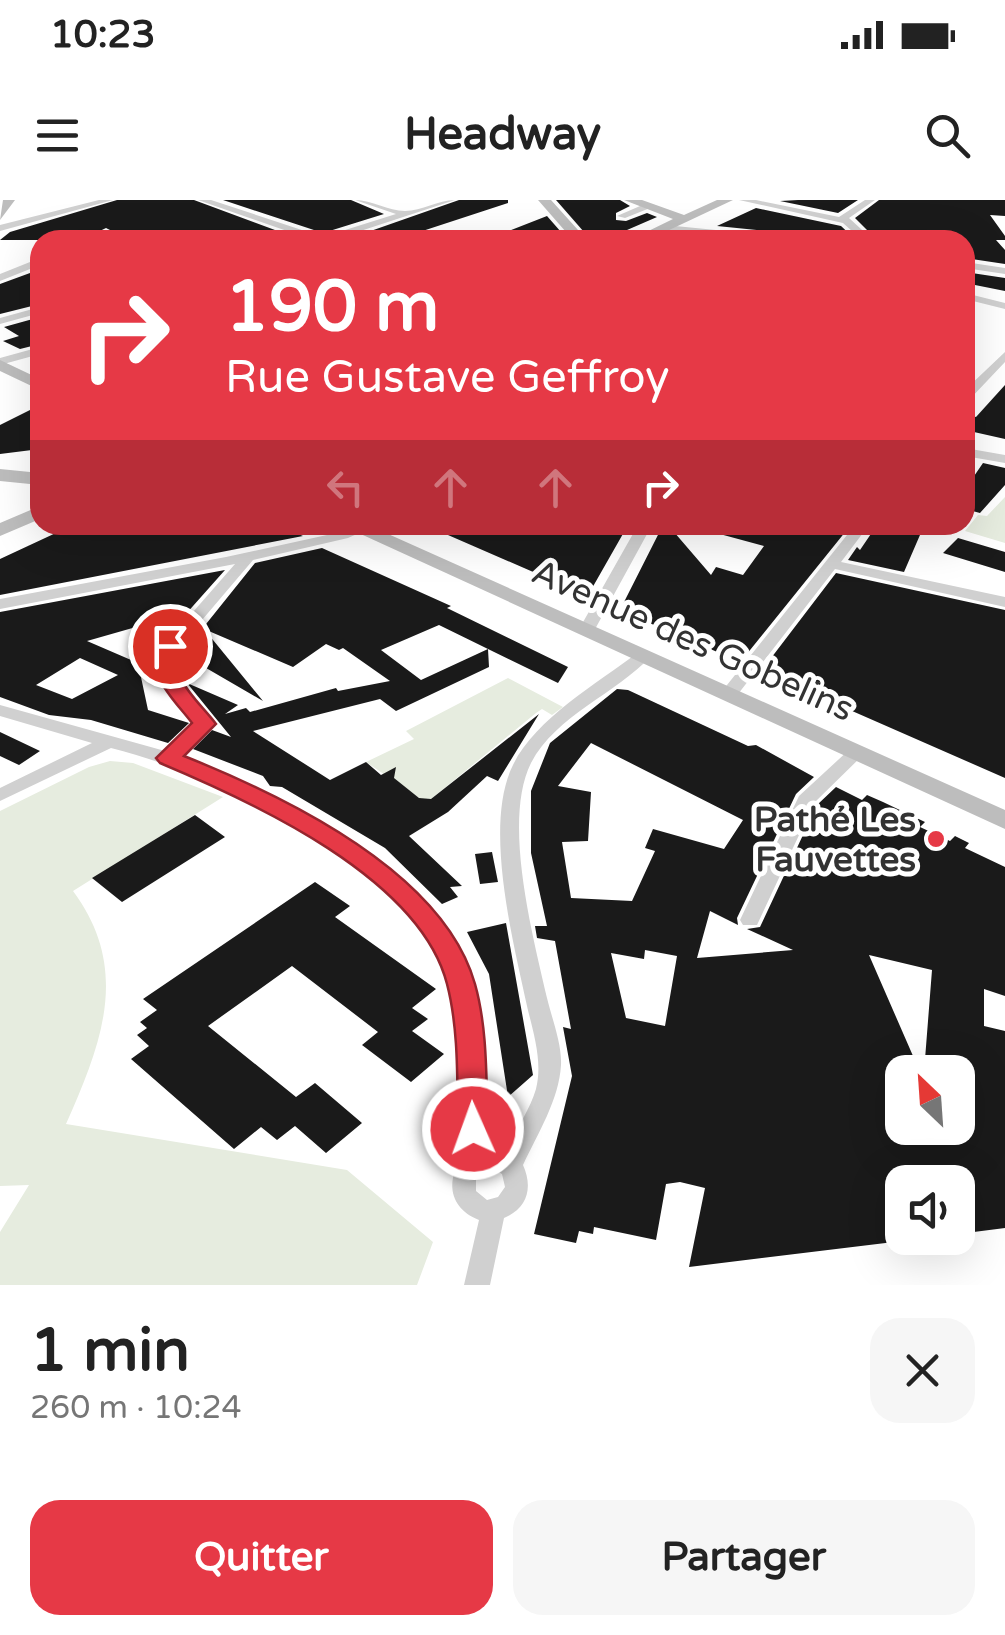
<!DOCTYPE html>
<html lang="fr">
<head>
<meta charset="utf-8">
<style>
  body { margin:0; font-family:"Varela Round",sans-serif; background:#f6f6f6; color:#222; height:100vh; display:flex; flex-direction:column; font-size:38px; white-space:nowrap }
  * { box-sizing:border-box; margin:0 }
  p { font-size:32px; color:#767676 }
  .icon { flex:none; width:55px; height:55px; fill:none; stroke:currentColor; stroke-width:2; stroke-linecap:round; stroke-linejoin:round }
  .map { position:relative; height:1085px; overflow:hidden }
  .drawer { display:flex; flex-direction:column; background:#fff; flex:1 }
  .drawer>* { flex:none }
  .guide { position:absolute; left:30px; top:30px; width:945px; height:305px; border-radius:30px; box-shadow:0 10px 40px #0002; background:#e63946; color:#fff; overflow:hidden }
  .needle { width:65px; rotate:335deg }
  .fabs { position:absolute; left:885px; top:855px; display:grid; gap:20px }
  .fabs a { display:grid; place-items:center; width:90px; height:90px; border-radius:20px; background:#fff; box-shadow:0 10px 40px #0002; font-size:50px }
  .pin { position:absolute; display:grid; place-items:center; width:85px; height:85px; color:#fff; margin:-42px; border:5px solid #fff; border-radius:50%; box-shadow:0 2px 10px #0007 }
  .me { position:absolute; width:110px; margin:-55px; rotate:358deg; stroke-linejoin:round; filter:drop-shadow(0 0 8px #0008) }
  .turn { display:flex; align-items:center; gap:35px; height:210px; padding:0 30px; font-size:45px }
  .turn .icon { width:130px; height:130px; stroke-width:2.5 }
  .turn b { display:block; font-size:70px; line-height:85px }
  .lanes { display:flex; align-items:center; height:95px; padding:0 30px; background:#0003; justify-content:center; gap:50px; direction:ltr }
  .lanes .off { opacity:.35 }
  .round { display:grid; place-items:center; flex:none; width:105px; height:105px; border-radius:30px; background:#f6f6f6 }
  .summary { display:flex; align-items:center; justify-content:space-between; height:170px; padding:0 30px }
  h1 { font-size:60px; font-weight:800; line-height:75px }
  .action { display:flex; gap:20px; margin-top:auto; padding:20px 30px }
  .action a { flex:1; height:115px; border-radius:30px; background:#e63946; color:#fff; font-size:40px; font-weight:800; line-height:115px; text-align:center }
  .action a+a { background:#f6f6f6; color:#222 }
  .status { display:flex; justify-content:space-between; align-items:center; height:70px; padding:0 50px; background:#fff; direction:ltr }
  .status svg { height:28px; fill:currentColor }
  header { display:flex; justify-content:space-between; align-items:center; height:130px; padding:0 30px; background:#fff; font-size:45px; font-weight:800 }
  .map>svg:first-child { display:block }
  .green { fill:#e6ecdf }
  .building { fill:#1a1a1a; fill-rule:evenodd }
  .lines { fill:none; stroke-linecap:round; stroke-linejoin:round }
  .street { fill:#d0d0d0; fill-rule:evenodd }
  .secondary { fill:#bdbdbd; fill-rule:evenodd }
  .route { fill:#e63946; stroke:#96252e; stroke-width:2.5 }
  .poi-dot { fill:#e63946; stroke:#fff; stroke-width:4 }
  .labels { text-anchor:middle; stroke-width:10; stroke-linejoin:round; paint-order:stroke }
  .street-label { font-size:35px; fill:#333; stroke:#fff }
  .poi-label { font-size:35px; font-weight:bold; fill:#333; stroke:#fff; text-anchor:end }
</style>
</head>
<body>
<div class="status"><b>10:23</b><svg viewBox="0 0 49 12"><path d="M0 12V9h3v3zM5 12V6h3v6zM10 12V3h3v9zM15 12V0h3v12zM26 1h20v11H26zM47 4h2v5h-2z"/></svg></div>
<header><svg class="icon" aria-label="menu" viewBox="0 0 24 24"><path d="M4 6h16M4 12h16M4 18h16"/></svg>Headway<svg class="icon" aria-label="search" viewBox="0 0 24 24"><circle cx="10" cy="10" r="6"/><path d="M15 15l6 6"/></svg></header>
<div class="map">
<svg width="1005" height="1085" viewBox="0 0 1005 1085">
  <rect width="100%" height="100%" fill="#fff"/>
  <path class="green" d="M 1005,297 L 1005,343 L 965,331 L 978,315 L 987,316 Z
    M 508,478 L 563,507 L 552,515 L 542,509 L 536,513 L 430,600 L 422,600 L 366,562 L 414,539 L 406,531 Z
    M 110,561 L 133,563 L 223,597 L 73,691 C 131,769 102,843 66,924 L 347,970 L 433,1042 L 417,1085 L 0,1085 L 0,1032 L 29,985 L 0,986 L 0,611 L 89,567 Z"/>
  <path class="building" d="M 117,0 L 194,0 L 302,40 L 110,40 L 116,33 L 106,28 L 81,40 L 0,40 L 10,32 Z
    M 223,0 L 351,0 L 384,14 L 323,33 Z
    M 459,0 L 508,0 L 508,3 L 395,40 L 345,40 Z
    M 556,0 L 620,0 L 630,6 L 616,13 L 616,20 L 626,21 L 647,13 L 657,17 L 604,40 L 591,40 Z
    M 798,0 L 858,0 L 838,13 L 780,1 Z
    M 879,0 L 1005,0 L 1005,16 L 990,15 L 1005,36 L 1005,40 L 996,40 L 1005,50 L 1005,64 L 965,58 L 965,40 L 877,40 L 855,18 Z
    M 756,8 L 841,26 L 856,40 L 795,40 L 786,33 L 717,26 Z
    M 547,16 L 568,40 L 488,40 L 488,39 Z
    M 965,72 L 1005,78 L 1005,91 L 965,83 Z
    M 30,73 L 40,76 L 40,104 L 0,114 L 0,84 Z
    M 40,117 L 40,126 L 35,127 L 40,129 L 40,144 L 20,149 L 3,141 L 19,136 L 4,127 Z
    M 1005,185 L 1005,239 L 965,230 L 965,214 L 976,217 Z
    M 40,205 L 40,249 L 0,254 L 0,225 Z
    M 983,263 L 1005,268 L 1005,285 L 980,313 L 965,309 L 965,281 L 970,282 Z
    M 73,325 L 278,325 L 303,336 L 0,395 L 0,359 Z
    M 425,325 L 526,325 L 535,328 L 540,325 L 628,325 L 591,390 L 579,392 Z
    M 663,325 L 668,325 L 711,375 L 716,367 L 743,375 L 764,346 L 705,330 L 706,325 L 838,325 L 846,331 L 742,460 L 736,460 L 626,413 L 622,406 Z
    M 877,325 L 923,328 L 904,372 L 848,360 L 857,347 L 860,350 Z
    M 958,338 L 1005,352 L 1005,372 L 943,353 Z
    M 322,348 L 451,406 L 447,408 L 568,467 L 558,483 L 488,449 L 489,467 L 396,511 L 380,499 L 253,531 L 330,580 L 366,562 L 381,575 L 396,567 L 394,578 L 419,598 L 431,599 L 539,514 L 498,581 L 487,576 L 448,612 L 409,636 L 462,686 L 450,687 L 458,697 L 442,704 L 385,648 L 282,587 L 270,586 L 263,576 L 193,549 L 212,530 L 231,537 L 187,483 L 238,505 L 225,514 L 246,508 L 250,512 L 336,488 L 338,491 L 390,481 L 343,448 L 339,450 L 326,444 L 293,467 L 204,429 L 263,501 L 182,454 L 255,363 ZM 439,425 L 488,449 L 421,480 L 381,450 Z
    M 225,370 L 161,442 L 136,427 L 87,441 L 138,463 L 148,510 L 189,523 L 168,543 L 91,520 L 49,515 L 0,497 L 0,412 ZM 80,458 L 118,475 L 72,499 L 36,485 Z
    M 836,373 L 1005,410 L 1005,578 L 770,475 L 765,466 Z
    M 617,489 L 628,490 L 748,546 L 756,545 L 814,577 L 796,594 L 737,718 L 738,725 L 710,711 L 697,758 L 793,750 L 747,729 L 760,727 L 817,605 L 836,587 L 862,600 L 867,595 L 883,602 L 925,622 L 920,627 L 950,641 L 955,636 L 969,643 L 965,648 L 1005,667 L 1005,796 L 984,789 L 984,826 L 1005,831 L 1005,1028 L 958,1034 L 958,982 L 902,982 L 902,1041 L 689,1067 L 705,988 L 680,982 L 666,984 L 656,1040 L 594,1027 L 593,1034 L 579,1031 L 576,1043 L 534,1034 L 572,876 L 563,827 L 571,829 L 555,741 L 537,738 L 535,726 L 547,726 L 531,653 L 531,591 L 550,543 ZM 591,543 L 743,620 L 724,649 L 653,629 L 645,648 L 655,651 L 632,701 L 571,698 L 562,642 L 588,641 L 591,592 L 558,586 ZM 645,750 L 677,756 L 665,826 L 626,818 L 611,753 L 644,759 ZM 869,755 L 932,770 L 924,872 L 963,872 L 961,890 L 974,928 L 902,928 L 902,872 L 920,872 Z
    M 0,532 L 40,551 L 19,565 L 0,556 Z
    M 195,615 L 225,637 L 122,702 L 92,678 Z
    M 492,652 L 498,682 L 480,684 L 475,654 Z
    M 315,682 L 350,706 L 335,717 L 436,789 L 412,808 L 428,819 L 412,831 L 444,854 L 411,882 L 362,845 L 378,832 L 292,766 L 208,826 L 296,897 L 315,883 L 362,923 L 326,953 L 295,926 L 277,940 L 261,927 L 234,949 L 131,859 L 149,846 L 137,835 L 147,828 L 140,822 L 157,810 L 143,799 Z
    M 506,723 L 533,875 L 508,897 L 489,774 L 467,732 Z"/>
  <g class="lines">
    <path class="street" d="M 99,0 L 113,0 L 0,31 L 0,25 Z
      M 198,0 L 211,0 L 323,37 L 396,14 L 355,0 C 372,0 388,11 405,11 C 422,11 438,0 455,0 L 333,40 L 313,40 Z
      M 739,0 L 756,0 L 839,17 L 865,0 L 875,0 L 849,18 L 873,40 L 862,40 L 843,23 Z
      M 647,3 L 650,8 L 625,18 L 617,16 Z
      M 665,25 L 786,37 L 791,40 L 758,40 L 662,30 L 660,28 Z
      M 107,31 L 112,34 C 105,40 96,40 86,40 Z
      M 40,58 L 40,65 L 0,81 L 0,74 Z
      M 965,62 L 1005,68 L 1005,74 L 965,68 Z
      M 965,93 L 1005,103 L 1005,109 L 965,99 Z
      M 40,107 L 40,113 L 0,124 L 0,118 Z
      M 40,147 L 40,154 L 0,165 L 0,158 Z
      M 1005,152 L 1005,162 L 969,200 L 965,201 L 965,190 Z
      M 965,248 L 1005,255 L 1005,263 L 965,256 Z
      M 358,325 L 377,325 L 348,338 L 253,360 L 174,453 L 176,477 L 213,524 L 180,556 C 288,595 427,666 470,779 C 490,830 484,893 486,947 L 505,951 C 515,931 530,910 536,889 C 543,861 533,832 527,806 C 513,741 483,625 513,565 C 535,519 598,483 637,453 L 643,451 L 651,456 C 616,494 556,515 531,563 C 502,621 533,736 547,798 C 552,819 562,844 561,865 C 559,900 538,933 523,965 C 533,987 528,1008 504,1018 L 490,1085 L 464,1085 L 479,1020 C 450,1009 445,982 462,958 C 461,901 467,838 451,783 C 415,665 221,576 111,548 L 0,601 L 0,588 L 92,543 L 0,516 L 0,505 L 165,551 L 195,523 L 160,477 L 158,452 L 235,364 L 0,409 L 0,399 L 226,357 L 327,335 ZM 490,967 L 502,974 L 505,987 L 498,997 L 487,1000 L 476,991 L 476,979 L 480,972 Z
      M 638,325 L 652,325 L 594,431 L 592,434 L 580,434 L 578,431 Z
      M 855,325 L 869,325 L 841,362 L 1005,397 L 1005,407 L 835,369 L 735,498 L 723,498 L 721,494 L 723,490 Z
      M 857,547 L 866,552 L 814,603 L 757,725 L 743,725 L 740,720 L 799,596 L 851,548 Z"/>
    <path class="secondary" d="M 3,0 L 15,0 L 0,20 Z
      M 538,0 L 551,0 L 587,40 L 573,40 Z
      M 624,0 L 642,0 L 684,15 L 717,0 L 733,0 L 648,40 L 630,40 L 673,19 Z
      M 0,160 L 40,179 L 40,190 L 0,171 Z
      M 0,269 L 40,273 L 40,285 L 0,281 Z
      M 40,306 L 40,319 L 0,336 L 0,323 Z
      M 341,325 L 368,325 L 1005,610 L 1005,629 Z"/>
  </g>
  <path class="route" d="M 170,440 L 180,446 C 167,478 198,500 216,524 L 184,556 C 284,596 443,671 475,784 C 488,830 486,882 488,929 L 484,938 L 473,942 L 462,938 L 458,929 C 457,882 459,830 447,784 C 420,678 253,602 160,563 L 156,558 L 192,523 C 173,498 143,474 162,441 Z"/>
  <circle class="poi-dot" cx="936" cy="639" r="10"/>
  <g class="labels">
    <g class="street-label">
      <text transform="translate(693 440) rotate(24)" y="12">Avenue des Gobelins</text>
    </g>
    <g class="poi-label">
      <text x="916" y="631">Pathé Les<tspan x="916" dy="40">Fauvettes</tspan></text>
    </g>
  </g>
</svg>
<div class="fabs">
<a><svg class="needle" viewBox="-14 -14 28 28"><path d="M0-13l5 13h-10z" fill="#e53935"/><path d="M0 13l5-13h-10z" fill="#767676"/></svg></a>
<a><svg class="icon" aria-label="sound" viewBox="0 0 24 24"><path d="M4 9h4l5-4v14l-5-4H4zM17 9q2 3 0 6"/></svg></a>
</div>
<div class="pin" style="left:170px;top:446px;background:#d93025"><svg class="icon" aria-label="arrive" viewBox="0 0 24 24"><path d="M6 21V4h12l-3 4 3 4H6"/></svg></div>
<svg class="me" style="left:473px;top:929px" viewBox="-20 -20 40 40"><circle r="17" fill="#e63946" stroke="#fff" stroke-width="3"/><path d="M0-11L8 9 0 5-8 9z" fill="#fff"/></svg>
<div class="guide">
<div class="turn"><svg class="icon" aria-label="right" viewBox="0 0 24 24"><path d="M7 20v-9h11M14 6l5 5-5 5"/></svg><div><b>190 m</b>Rue Gustave Geffroy</div></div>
<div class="lanes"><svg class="icon off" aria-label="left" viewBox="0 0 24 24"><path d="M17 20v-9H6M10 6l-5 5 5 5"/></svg><svg class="icon off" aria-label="ahead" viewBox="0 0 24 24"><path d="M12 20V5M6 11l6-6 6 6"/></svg><svg class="icon off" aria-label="ahead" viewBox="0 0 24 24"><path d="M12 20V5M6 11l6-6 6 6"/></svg><svg class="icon" aria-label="right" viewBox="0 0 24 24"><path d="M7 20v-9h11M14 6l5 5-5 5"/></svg></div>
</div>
</div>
<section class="drawer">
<div class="summary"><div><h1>1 min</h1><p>260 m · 10:24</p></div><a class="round"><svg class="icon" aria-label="close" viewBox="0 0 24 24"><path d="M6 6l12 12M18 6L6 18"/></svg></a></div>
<div class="action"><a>Quitter</a><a>Partager</a></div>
</section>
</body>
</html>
